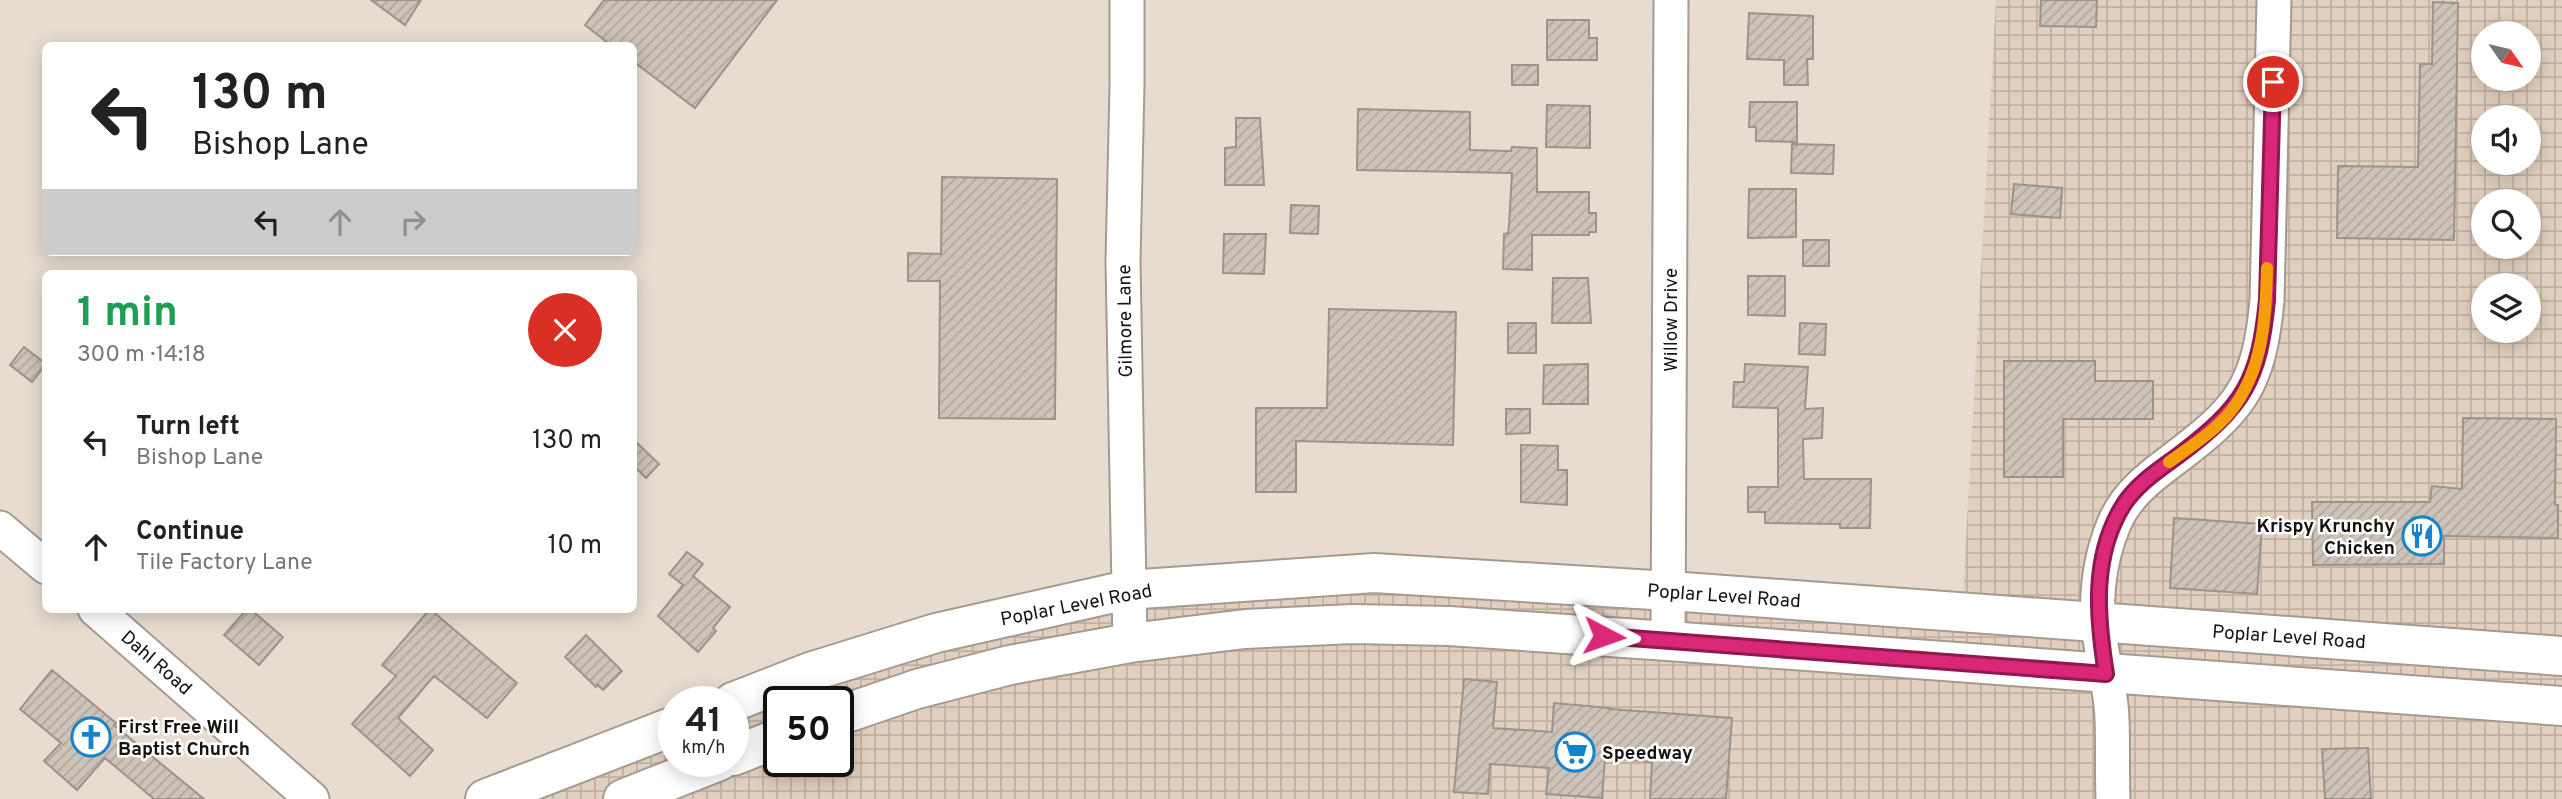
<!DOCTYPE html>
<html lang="en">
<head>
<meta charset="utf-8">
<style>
  body { margin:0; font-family:Overpass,sans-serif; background:#f2f2f2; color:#222; height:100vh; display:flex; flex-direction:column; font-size:26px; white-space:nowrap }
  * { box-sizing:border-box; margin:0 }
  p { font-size:23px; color:#767676 }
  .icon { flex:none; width:38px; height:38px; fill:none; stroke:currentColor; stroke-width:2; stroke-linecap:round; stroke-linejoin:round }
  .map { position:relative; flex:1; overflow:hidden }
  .sheet { position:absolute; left:42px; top:270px; width:595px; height:343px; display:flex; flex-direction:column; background:#fff; border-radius:10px; box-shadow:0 4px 18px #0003 }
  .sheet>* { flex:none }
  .hud { position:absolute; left:42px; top:42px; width:595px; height:214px; border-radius:10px; box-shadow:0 4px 18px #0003; background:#fff; color:#222; overflow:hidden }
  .needle { width:46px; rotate:124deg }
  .buttons { position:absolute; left:2471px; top:21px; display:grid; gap:14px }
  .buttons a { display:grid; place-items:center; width:70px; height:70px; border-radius:50%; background:#fff; box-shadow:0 4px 18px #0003; font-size:35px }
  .speed { position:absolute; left:658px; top:686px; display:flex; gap:14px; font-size:35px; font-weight:700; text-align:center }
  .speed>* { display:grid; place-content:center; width:91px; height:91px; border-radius:50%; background:#fff; box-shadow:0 4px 18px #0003; line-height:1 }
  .speed small { font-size:18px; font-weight:400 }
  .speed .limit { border:4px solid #111; border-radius:10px; background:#fff; color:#111 }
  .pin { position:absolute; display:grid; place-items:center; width:60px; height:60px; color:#fff; margin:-30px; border:4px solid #fff; border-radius:50%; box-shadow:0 2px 7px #0007 }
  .me { position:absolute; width:77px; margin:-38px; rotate:94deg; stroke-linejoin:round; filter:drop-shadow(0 0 5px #0008) }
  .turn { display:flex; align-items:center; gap:24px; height:147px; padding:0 35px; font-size:32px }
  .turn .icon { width:91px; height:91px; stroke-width:2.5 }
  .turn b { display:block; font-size:49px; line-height:60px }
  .lanes { display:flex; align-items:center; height:66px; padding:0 35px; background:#0003; justify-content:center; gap:35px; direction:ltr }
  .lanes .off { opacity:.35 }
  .round { display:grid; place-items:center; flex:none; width:74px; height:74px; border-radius:37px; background:#f2f2f2 }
  .headline { display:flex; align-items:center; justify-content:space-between; height:119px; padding:0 35px }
  h1 { font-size:42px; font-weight:700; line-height:52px; color:#1e9e55 }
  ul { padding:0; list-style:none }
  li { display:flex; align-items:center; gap:21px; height:105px; padding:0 35px }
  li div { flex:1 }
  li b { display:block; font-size:26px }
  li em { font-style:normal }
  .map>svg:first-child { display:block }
  .industrial { fill:url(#industrial-grid); fill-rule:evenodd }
  .building { fill:url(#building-hatch); stroke:#9e9389; stroke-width:2 }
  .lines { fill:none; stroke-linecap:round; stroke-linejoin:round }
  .minor-casing { stroke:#a59a90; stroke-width:37 }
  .major-casing { stroke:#a59a90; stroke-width:42 }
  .minor { stroke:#fff; stroke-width:33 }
  .major { stroke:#fff; stroke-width:38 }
  .route-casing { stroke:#8e194d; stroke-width:18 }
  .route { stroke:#db2777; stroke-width:12 }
  .slow { stroke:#f59e0b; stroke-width:12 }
  .labels { text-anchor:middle; stroke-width:5; stroke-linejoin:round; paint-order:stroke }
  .street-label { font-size:19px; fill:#16120e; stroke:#fff }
  .poi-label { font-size:19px; font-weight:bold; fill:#16120e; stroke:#fff; text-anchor:start }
</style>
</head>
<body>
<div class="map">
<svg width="2562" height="799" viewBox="0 0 2562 799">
  <defs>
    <pattern id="industrial-grid" width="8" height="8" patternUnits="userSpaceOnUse" patternTransform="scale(1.75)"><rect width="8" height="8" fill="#e1d0bf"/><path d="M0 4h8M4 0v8" fill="none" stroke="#c0b2a3"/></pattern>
    <pattern id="building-hatch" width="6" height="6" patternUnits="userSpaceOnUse" patternTransform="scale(1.75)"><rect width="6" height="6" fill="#cec3b8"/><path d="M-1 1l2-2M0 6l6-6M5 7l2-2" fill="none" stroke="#b0a69d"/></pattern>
  </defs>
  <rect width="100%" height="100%" fill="#e8dcd1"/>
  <path class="industrial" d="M 1996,0 L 2562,0 L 2562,799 L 485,799 L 674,726 L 674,761 L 733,761 L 733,702 L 1186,585 L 1962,612 ZM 2483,33 L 2529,33 L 2529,79 L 2483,79 ZM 2483,117 L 2529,117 L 2529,163 L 2483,163 ZM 2483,201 L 2529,201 L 2529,247 L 2483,247 ZM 2483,285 L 2529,285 L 2529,331 L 2483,331 ZM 779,702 L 838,702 L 838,761 L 779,761 Z"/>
  <path class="building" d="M 371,0 L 421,0 L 405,25 Z
    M 604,0 L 777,0 L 695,108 L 634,62 L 634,46 L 612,46 L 585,25 Z
    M 2041,0 L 2097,0 L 2096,27 L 2040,26 Z
    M 2433,2 L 2458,3 L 2454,240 L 2337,238 L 2338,166 L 2418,167 L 2420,64 L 2432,64 Z
    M 1749,13 L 1813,16 L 1813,59 L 1807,59 L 1808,85 L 1784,85 L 1784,60 L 1747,59 Z
    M 1547,20 L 1589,20 L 1589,38 L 1597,38 L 1597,60 L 1547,60 Z
    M 1512,65 L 1538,65 L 1538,85 L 1512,85 Z
    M 1750,102 L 1797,102 L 1797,142 L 1756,141 L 1756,127 L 1749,127 Z
    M 1547,105 L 1590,106 L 1590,148 L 1546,147 Z
    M 1358,109 L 1470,112 L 1470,150 L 1511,151 L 1512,147 L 1537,148 L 1537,192 L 1589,192 L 1589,213 L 1596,213 L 1596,232 L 1589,232 L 1589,235 L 1532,235 L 1532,270 L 1503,269 L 1504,234 L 1508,233 L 1509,226 L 1512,173 L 1357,170 Z
    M 1236,118 L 1260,118 L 1264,185 L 1225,185 L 1225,148 L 1236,147 Z
    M 1792,144 L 1834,145 L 1833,174 L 1791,173 Z
    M 942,177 L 1057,179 L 1055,419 L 939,418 L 940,281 L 908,281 L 908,253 L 941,254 Z
    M 2014,184 L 2062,188 L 2060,218 L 2011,214 Z
    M 1749,189 L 1796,189 L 1796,237 L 1748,238 Z
    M 1291,205 L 1319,206 L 1318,234 L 1290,233 Z
    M 1224,234 L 1266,234 L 1264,274 L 1223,273 Z
    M 1803,240 L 1829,240 L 1829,266 L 1803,266 Z
    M 1748,276 L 1785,276 L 1785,316 L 1748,315 Z
    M 1553,278 L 1588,278 L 1591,323 L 1552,323 Z
    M 1329,309 L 1456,312 L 1453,445 L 1296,441 L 1296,492 L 1256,492 L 1256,408 L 1327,408 Z
    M 1508,323 L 1536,323 L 1536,353 L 1508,353 Z
    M 1800,323 L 1826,324 L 1825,355 L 1799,354 Z
    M 24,347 L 46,364 L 32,382 L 10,365 Z
    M 2004,361 L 2095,361 L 2095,381 L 2153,381 L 2153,419 L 2063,419 L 2063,477 L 2004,477 Z
    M 1588,364 L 1588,404 L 1543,404 L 1544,365 Z
    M 1745,364 L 1808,367 L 1805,409 L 1823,408 L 1822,438 L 1803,439 L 1804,479 L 1871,479 L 1870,528 L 1840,528 L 1840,524 L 1765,523 L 1765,512 L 1748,512 L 1748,487 L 1778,487 L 1778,408 L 1733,407 L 1734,382 L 1744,382 Z
    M 1506,409 L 1530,409 L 1530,433 L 1506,434 Z
    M 2463,418 L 2556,419 L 2555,505 L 2558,505 L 2558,538 L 2444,536 L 2444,564 L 2313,565 L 2312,502 L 2430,502 L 2432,486 L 2462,489 Z
    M 634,440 L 659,464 L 646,478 L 634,466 Z
    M 1521,445 L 1558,446 L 1558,470 L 1567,470 L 1567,505 L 1521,502 Z
    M 2174,518 L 2262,524 L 2257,594 L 2170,588 Z
    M 687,552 L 703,564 L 693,576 L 730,607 L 713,628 L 716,631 L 698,652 L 658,616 L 683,585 L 669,574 Z
    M 247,609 L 250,609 L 283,637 L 259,665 L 224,635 Z
    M 430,609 L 517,683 L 487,718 L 434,676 L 398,718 L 433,750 L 410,776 L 352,724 L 396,676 L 382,665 Z
    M 586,635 L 622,671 L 603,690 L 598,685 L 596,687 L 565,657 Z
    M 52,670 L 116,723 L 114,725 L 204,799 L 154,799 L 105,758 L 77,790 L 44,761 L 61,743 L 20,709 Z
    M 1464,679 L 1497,682 L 1493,728 L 1552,732 L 1554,703 L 1610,708 L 1609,709 L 1732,718 L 1726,799 L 1650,799 L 1652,762 L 1605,758 L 1602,798 L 1546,794 L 1549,768 L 1490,764 L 1488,794 L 1454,792 Z
    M 2368,748 L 2371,799 L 2325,799 L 2322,749 Z"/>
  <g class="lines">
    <g class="minor-casing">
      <path id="minor" d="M 1127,0 L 1127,85 L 1123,261 L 1130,643
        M 0,528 L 46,567
        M 95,609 L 312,799
        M 1668,641 L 1671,0
        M 2113,799 C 2112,772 2113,745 2112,719 C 2111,687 2101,655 2098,624 C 2096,590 2101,555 2114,524 C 2125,497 2147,479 2170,462 C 2239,410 2259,389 2267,300 L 2274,0"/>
    </g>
    <g class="major-casing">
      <path id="major" d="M 733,702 L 810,672 L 936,633 L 1127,590 L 1374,573 L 1670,591 L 2562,656
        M 838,716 L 917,689 L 1010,665 L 1130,643 L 1245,629 L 1353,624 L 1449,626 L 1668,641 L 2562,706
        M 733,756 L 779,738
        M 485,799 L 674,726
        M 623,799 L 719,761"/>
    </g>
    <use href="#minor" class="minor"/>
    <use href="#major" class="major"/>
  </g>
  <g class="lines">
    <g class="route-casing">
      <path id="route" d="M 1604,636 L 2106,674 C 2097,617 2091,556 2124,504 C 2138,483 2160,469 2179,455 C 2244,406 2259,381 2267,300 L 2273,82"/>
    </g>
    <use href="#route" class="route"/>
    <path class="slow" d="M 2169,462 C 2190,447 2214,432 2231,411 C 2263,370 2266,318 2267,268"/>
  </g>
  <defs>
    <g id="restaurant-ring" transform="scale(2.0125)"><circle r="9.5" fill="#fff" stroke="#1683cd" stroke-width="1.5"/><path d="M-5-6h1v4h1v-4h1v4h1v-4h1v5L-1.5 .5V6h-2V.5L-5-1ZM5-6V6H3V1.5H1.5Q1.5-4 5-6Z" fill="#1683cd"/></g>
    <g id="church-ring" transform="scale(2.0125)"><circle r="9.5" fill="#fff" stroke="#1683cd" stroke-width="1.5"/><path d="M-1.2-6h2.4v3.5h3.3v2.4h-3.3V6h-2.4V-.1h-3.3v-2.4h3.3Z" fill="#1683cd"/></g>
    <g id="supermarket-ring" transform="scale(2.0125)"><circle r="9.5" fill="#fff" stroke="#1683cd" stroke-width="1.5"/><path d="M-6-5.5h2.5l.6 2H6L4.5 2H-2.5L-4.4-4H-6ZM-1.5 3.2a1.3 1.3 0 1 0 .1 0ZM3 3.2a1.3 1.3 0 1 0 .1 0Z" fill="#1683cd"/></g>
  </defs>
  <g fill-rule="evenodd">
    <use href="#restaurant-ring" x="2422" y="536"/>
    <use href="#church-ring" x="91" y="737"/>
    <use href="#supermarket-ring" x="1575" y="752"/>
  </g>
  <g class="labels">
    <g class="street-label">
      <text transform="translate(1670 320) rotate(-90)" y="7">Willow Drive</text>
      <text transform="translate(1124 321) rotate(-91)" y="7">Gilmore Lane</text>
      <text transform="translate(1724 595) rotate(4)" y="7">Poplar Level Road</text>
      <text transform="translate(1076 604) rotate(-11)" y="7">Poplar Level Road</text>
      <text transform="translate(2289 636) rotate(4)" y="7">Poplar Level Road</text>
      <text transform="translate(157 662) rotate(41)" y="7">Dahl Road</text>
    </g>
    <g class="poi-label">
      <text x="2395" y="532" text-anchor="end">Krispy Krunchy<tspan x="2395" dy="22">Chicken</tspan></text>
      <text x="118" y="733">First Free Will<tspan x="118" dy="22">Baptist Church</tspan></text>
      <text x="1602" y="759">Speedway</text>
    </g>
  </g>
</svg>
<div class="buttons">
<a><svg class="needle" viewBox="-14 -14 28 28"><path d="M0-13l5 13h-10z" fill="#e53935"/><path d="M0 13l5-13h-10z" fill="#767676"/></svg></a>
<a><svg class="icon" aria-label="sound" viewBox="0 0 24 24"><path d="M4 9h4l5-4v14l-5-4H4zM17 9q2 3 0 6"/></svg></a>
<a><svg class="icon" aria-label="search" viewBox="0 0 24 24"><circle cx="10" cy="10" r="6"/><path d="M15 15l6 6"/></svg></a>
<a><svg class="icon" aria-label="layers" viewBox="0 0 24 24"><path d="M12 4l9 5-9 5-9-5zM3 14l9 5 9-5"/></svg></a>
</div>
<div class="speed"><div>41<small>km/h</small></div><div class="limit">50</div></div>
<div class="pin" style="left:2273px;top:82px;background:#d93025"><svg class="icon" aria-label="arrive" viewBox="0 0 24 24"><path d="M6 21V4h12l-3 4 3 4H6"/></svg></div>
<svg class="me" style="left:1604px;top:636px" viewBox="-20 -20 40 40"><path d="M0-17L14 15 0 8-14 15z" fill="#db2777" stroke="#fff" stroke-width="4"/></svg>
<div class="hud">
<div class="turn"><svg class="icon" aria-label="left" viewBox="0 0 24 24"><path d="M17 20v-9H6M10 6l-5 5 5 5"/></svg><div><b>130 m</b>Bishop Lane</div></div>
<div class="lanes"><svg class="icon" aria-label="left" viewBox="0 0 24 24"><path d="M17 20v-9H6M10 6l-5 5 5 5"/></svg><svg class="icon off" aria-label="ahead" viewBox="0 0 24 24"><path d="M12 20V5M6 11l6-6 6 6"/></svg><svg class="icon off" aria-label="right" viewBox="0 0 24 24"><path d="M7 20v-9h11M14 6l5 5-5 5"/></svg></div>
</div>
<section class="sheet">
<div class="headline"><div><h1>1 min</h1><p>300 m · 14:18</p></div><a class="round" style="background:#d93025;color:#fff"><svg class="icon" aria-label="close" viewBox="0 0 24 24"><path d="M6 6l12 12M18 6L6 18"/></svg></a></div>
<ul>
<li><svg class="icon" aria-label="left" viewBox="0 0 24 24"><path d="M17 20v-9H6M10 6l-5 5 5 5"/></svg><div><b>Turn left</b><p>Bishop Lane</p></div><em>130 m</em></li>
<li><svg class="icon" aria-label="ahead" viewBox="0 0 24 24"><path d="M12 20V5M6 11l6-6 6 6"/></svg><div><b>Continue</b><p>Tile Factory Lane</p></div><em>10 m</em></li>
</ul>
</section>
</div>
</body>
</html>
